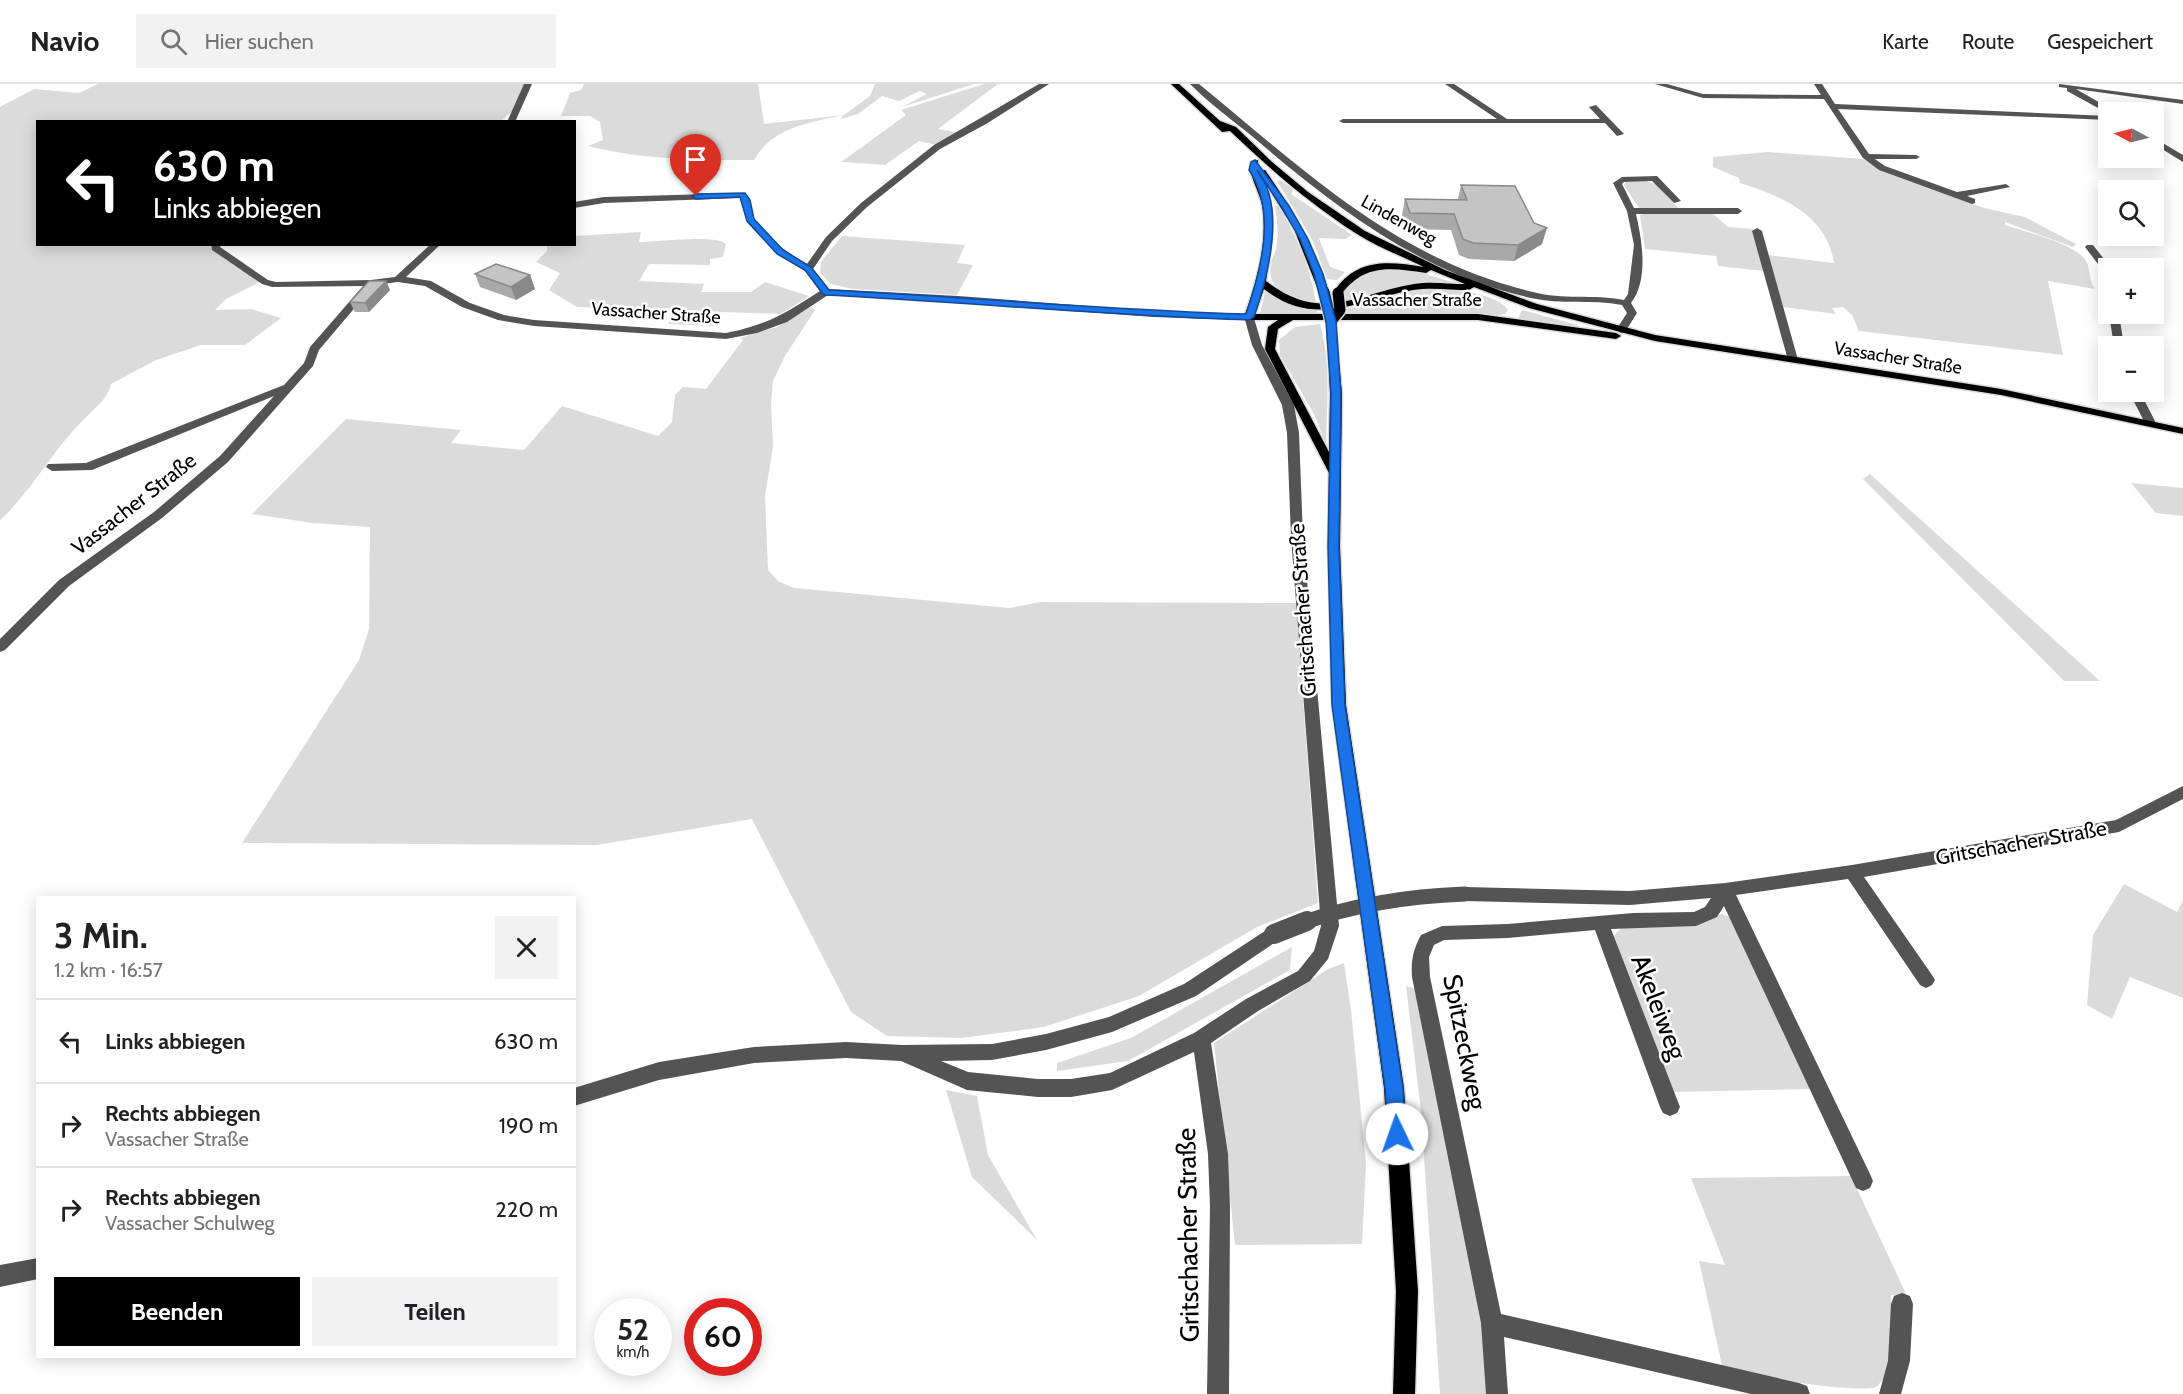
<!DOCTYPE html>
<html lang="de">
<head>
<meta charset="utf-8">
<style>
  body { margin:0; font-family:Cabin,sans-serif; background:#f2f2f2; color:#202124; height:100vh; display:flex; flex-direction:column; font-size:22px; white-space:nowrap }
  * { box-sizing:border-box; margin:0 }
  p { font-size:20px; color:#757577 }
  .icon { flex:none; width:33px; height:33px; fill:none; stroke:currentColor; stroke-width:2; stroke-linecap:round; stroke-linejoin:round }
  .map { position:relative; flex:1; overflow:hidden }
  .sheet { position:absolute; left:36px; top:812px; width:540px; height:462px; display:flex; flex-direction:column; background:#fff; border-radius:0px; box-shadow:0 3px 15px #0003 }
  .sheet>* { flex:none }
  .top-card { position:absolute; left:36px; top:36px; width:540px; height:126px; border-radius:0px; box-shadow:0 3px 15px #0003; background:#000; color:#fff; overflow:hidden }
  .needle { width:39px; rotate:277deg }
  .buttons { position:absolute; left:2098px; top:18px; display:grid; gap:12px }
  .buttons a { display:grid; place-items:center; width:66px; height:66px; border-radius:0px; background:#fff; box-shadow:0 3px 15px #0003; font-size:30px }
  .speed { position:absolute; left:594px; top:1214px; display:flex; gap:12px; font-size:30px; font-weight:700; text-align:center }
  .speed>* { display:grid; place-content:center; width:78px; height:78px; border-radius:50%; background:#fff; box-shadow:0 3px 15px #0003; line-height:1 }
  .speed small { font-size:15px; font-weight:400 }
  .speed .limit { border:9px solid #d22; background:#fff; color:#111 }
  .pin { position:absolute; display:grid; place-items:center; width:51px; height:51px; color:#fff; margin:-62px -26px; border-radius:50% 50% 50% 0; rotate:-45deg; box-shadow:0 0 6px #0007 }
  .pin .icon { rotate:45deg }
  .me { position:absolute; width:66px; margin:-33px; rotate:357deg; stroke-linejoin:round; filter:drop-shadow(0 0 4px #0008) }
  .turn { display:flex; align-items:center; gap:21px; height:126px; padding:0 18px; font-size:27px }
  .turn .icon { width:78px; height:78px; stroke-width:2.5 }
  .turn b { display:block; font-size:42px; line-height:51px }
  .round { display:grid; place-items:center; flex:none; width:63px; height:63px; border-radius:0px; background:#f2f2f2 }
  .head { display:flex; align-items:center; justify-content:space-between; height:102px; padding:0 18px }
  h1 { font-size:36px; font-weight:700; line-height:45px }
  .cta { display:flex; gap:12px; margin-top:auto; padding:12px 18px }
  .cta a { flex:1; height:69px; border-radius:0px; background:#000; color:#fff; font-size:24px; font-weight:700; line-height:69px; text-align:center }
  .cta a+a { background:#f2f2f2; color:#202124 }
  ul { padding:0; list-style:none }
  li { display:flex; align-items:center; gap:18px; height:84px; padding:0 18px; border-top:2px solid #e0e0e0 }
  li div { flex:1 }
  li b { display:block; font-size:22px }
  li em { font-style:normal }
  header { display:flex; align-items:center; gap:36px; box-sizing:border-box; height:84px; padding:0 30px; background:#fff; border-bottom:2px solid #e0e0e0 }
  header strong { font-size:28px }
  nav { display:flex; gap:33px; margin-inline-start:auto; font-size:21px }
  .search { width:420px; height:54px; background:#f2f2f2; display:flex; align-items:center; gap:15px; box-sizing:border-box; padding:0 21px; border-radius:0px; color:#757577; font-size:22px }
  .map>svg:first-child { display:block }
  .green { fill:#dbdbdb }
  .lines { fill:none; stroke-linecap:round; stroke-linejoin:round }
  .major-casing { stroke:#dbdbdb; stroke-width:3 }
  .minor { fill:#545454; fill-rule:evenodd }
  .major { fill:#000; fill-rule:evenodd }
  .major-bridge-casing { stroke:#dbdbdb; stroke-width:14; stroke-linecap:butt }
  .minor-bridge-far1 { stroke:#545454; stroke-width:15 }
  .minor-bridge { stroke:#545454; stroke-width:20 }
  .major-bridge { stroke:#000; stroke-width:11 }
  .wall { fill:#a9a9a9 }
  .shaded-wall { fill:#898989 }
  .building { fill:#c4c4c4; stroke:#898989; stroke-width:1.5 }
  .route { fill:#1a73e8; stroke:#114b97; stroke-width:1.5 }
  .labels { text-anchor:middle; stroke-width:5; stroke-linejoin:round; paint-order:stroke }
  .far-street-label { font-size:18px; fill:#000; stroke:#fff }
  .street-label { font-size:21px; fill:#000; stroke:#fff }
  .near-street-label { font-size:26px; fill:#000; stroke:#fff }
</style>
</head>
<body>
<header>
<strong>Navio</strong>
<div class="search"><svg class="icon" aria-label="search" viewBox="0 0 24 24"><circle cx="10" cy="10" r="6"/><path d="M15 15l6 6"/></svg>Hier suchen</div>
<nav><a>Karte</a><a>Route</a><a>Gespeichert</a></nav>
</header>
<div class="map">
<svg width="2183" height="1310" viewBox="0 0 2183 1310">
  <rect width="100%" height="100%" fill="#fff"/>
  <path class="green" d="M 98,0 L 526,0 L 513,27 L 500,37 L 38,38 L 38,160 L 208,161 L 225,175 L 260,198 L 226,215 L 215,226 L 251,225 L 281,234 L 245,261 L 201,261 L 156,276 L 111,300 C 108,315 94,325 83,336 C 52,367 32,407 0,436 L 0,23 L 34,5 L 79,9 Z
    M 584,0 L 758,0 L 764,40 L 844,31 L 870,12 L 875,0 L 974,0 L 902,23 L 927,10 L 920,7 L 899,17 L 882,12 L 858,30 L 841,35 L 843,31 C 807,40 774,42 754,76 C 697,76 643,76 588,62 L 603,56 L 600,38 L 590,32 L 561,32 L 570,9 L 581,6 Z
    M 984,0 L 998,0 L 938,45 L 960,49 L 936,61 L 919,57 L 885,81 L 841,78 L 906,31 L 901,26 Z
    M 1768,68 L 1863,75 L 1890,90 L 1984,124 L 2025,133 L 2076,160 L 2073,163 L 2005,138 L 2005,141 C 2026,148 2069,158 2084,174 C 2092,183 2087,195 2095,205 L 2048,197 L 2063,271 L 1859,247 L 1852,231 L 1843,223 L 1832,224 L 1836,230 L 1783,223 L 1768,171 L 1834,179 C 1827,131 1782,112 1740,99 L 1739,94 L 1713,83 L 1713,73 Z
    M 1280,96 L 1294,105 L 1291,110 L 1352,151 L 1345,155 L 1319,154 L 1330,183 L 1345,188 L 1337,196 L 1327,195 L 1313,157 L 1277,97 Z
    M 1646,97 L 1655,100 L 1681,127 L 1639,124 L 1624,101 L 1626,98 Z
    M 1275,122 L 1279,122 C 1297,154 1311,184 1316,220 C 1292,216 1265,208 1271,178 C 1272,174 1275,170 1276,165 C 1279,152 1277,136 1275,122 Z
    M 1646,129 L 1712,129 L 1728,143 L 1753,145 L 1764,187 L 1718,182 L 1716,172 L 1645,165 L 1640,131 Z
    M 641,148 L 639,158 C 657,158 715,150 726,160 L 723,173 L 710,175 L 710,181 L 649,180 L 639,197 L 704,200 L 701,208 L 751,208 L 765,198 L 809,212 L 781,230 L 577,223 L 549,206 L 560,189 L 536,178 L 547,167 L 547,161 L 574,160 L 575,152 Z
    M 842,152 L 965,161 L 957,179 L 973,181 L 957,211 L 853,205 L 831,200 L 820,189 L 821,178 Z
    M 1382,185 L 1409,185 L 1455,199 L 1427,199 L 1347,219 L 1344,207 L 1355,192 Z
    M 1431,204 C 1450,205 1498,209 1508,226 L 1505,230 L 1499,231 L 1438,229 L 1348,230 L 1347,225 L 1415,207 Z
    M 1265,208 L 1283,218 L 1317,226 L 1317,230 L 1260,230 Z
    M 811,223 L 815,226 L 785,272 L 773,297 L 771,319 L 773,363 L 765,412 L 768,486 L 778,497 L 794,504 L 1010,524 L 1040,518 L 1296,519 L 1318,819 L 1257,843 L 1139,912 L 1044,943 L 961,954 L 887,952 L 851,928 L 752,735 L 597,761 L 242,759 L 359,576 L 369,545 L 370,443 L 313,439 L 252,430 L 346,335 L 461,346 L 451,359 L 524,366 L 562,322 L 658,352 L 672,338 L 675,311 L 683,303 L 706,305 L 743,256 L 740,254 L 777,243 Z
    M 1522,226 L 1577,241 L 1579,244 L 1518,235 Z
    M 675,228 L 721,230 L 714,242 L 668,240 Z
    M 1320,240 C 1331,278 1327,321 1326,361 L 1314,330 L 1280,271 L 1279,256 L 1295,243 Z
    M 1870,390 L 2100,597 L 2064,597 L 1863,395 Z
    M 2131,399 L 2183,404 L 2183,432 L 2156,429 Z
    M 2124,800 L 2177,828 L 2183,816 L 2183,914 L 2130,893 L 2112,935 L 2087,921 L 2093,851 Z
    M 1722,830 L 1730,833 L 1812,1005 L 1674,1008 L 1613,855 L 1615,850 L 1623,843 L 1692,842 Z
    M 1292,863 L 1290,886 L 1128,977 L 1057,987 L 1057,979 L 1131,954 Z
    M 1344,879 L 1351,926 L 1366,1080 L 1362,1160 L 1235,1161 L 1214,959 L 1328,885 Z
    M 1406,902 L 1416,905 L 1483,1239 L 1487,1310 L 1440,1310 L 1421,1027 Z
    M 946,1006 L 977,1012 L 988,1071 L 1037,1156 L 972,1093 Z
    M 1851,1092 L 1908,1214 L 1891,1211 C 1892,1234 1896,1288 1876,1303 C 1856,1310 1751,1292 1723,1286 L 1699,1177 L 1725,1181 L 1691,1094 Z"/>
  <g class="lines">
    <g class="major-casing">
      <path id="major" d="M 1171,0 L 1179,0 L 1220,37 L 1236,43 L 1272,78 L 1308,108 L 1365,147 L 1445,186 L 1537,220 L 1655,251 L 2001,305 L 2183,344 L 2183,350 L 2001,311 L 1655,257 L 1529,224 L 1474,203 L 1469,206 C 1451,206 1432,203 1413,206 C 1359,216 1314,245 1264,205 L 1255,230 L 1478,230 L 1616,249 L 1621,252 L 1616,255 L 1478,236 L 1335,236 L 1342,310 L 1340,463 L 1346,621 L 1404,1004 L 1418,1207 L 1415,1310 L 1393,1310 L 1396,1207 L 1384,1004 L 1332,621 L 1328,463 L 1329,389 L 1265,265 L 1268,243 L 1278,236 L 1249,236 L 1244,233 C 1256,200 1267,163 1263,127 C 1262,111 1247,91 1251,78 L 1258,76 L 1258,88 L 1265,86 C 1292,124 1314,163 1329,208 L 1324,211 L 1319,208 L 1294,145 L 1261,92 C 1279,125 1271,161 1266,197 C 1321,240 1356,210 1414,200 C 1431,197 1448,200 1465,200 L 1431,186 L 1426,189 C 1391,184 1364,179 1341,211 L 1335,211 L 1333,209 C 1356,174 1386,177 1424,183 C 1402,172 1377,163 1357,150 C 1310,120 1270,85 1230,47 L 1222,48 ZM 1293,236 L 1327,236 L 1330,310 L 1329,368 L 1275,265 L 1278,245 Z"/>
    </g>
    <path class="minor" d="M 524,0 L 532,0 L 515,38 L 507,38 Z
      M 1039,0 L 1049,0 L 986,40 L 940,65 L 867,123 L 832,157 L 813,185 L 829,205 L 958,212 L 1153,227 L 1253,231 L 1262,261 L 1294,321 L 1299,349 L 1303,453 L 1339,842 L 1328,875 L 1310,897 L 1258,927 L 1211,959 L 1228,1070 L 1230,1123 L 1229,1310 L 1207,1310 L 1210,1123 L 1208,1070 L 1194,968 L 1112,1006 L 1071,1013 L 1038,1013 L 967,1006 L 901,977 L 846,974 L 754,979 L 659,996 L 574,1022 L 574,1004 L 659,978 L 754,963 L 846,958 L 902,961 L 992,960 L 1046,950 L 1109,933 L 1184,900 L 1268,845 L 1274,843 L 1280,845 L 1283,850 L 1280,855 L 1196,912 L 1112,948 L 1046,966 L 992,976 L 941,977 L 968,988 L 1038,995 L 1071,995 L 1110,989 L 1194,949 L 1246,915 L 1298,887 L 1314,867 L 1321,842 L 1291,453 L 1287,349 L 1282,321 L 1252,261 L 1245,236 L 1153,233 L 958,218 L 828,211 L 787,238 L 757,249 L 726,255 L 534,242 L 498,236 L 462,223 L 425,202 L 398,198 L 374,201 L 319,266 L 313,282 L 228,378 L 162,434 L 69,502 L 5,566 L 0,568 L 0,555 L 59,496 L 154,428 L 220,372 L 274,312 L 92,386 L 52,387 L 46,383 L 48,380 L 86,379 L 284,301 L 304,279 L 310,263 L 363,202 L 272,203 L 262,200 L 212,166 L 211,160 L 221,160 L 220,163 L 268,196 L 276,198 L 371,196 L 395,193 L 431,160 L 441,160 L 406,193 L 431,197 L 470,219 L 504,231 L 534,236 L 726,249 C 767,241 786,229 820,207 L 805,187 L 777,170 L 747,138 L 740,114 L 604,119 L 574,124 L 574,118 L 604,113 L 745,109 C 752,118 750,127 755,136 C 766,155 788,169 807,180 L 826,153 L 861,119 L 934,61 Z
      M 1190,0 L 1199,0 C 1304,86 1395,175 1533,208 C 1562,216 1594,210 1624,216 L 1628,210 L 1634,161 L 1627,127 L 1613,99 L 1622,93 L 1657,92 L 1681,117 L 1674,119 L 1652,97 L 1624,98 L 1622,100 L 1634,124 L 1738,124 L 1742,127 L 1738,130 L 1636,130 C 1642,156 1649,196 1631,219 L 1637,229 L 1625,248 L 1621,249 L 1616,246 L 1627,229 L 1622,221 C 1592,215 1561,221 1531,214 C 1422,190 1336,124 1253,53 C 1232,36 1209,19 1190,0 Z
      M 1445,0 L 1454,0 L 1507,35 L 1600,35 L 1589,23 L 1596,21 L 1624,50 L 1617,52 L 1605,39 L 1343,39 L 1339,37 L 1343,35 L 1497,35 Z
      M 1655,0 L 1667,0 L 1703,10 L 1821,11 L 1814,0 L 1822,0 L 1835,20 L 2109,32 L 2109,36 L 1838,25 L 1869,70 L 1916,71 L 1920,73 L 1916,75 L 1875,75 L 1885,82 L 1957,108 L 2006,100 L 2010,103 L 1967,112 L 1975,115 L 1975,119 L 1972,120 L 1879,86 L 1863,74 L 1824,15 L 1703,14 Z
      M 2059,0 L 2183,16 L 2183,20 L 2076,5 L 2116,28 L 2109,30 L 2067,7 L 2067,4 L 2059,3 Z
      M 2154,54 L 2183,71 L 2183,78 L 2154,60 Z
      M 1757,144 L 1762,147 L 1798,276 L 1797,278 L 1789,278 L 1788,276 L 1752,147 Z
      M 2087,161 L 2093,161 L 2108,180 L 2109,219 L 2104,216 L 2098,180 L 2085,163 Z
      M 2109,230 L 2119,230 L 2124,262 L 2114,262 Z
      M 2129,308 L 2140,308 L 2156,339 L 2154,341 L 2146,341 Z
      M 2183,702 L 2183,715 L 2119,748 L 1864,793 L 1932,891 L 1935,896 L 1932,901 L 1926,904 L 1920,901 L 1848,795 L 1736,811 L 1870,1090 L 1873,1097 L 1870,1104 L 1863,1107 L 1856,1104 L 1724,822 L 1717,833 L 1696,842 L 1611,845 L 1680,1023 L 1677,1029 L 1670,1032 L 1663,1029 L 1660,1023 L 1595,846 L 1508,854 L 1444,856 L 1434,861 L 1429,873 L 1430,893 L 1501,1230 L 1799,1299 L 1807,1302 L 1810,1310 L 1751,1310 L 1504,1253 L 1508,1310 L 1486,1310 L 1481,1239 L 1412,893 C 1411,876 1413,866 1421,851 L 1442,842 L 1508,840 L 1633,829 L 1694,828 L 1705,823 L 1711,814 L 1630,821 L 1465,817 L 1459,815 L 1457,810 L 1459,805 L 1465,803 L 1630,807 L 1725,799 L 1852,781 L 2116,736 Z
      M 38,1174 L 38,1195 L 0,1203 L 0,1181 Z
      M 1902,1209 L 1910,1212 L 1913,1220 L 1910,1277 L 1901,1310 L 1879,1310 L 1888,1277 L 1891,1220 L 1894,1212 Z"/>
    <use href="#major" class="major"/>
    <g class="major-bridge-casing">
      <path id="major-bridge" d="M 1324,208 L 1331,237
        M 1331,237 L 1340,226 L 1338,209"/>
    </g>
    <path class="minor-bridge-far1" d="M 1302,839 C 1356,820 1409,812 1465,810"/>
    <path class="minor-bridge" d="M 1274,850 L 1307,837"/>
    <use href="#major-bridge" class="major-bridge"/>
  </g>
  <path class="wall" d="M 1461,101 L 1542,160 L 1514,177 L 1469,175 L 1459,171 L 1451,146 L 1407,145 L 1402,131 L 1405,115 L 1458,115 Z
    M 475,190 L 530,191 L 535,205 L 516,216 L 480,203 Z
    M 386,197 L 390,206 L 369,228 L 355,228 L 350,218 Z"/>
  <path class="shaded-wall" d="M 1547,144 L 1542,160 L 1514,177 L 1518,161 Z
    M 530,191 L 535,205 L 516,216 L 511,203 Z
    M 386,197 L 390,206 L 369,228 L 365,219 Z"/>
  <path class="building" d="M 1461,101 L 1515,102 L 1534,139 L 1547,144 L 1518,161 L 1473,159 L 1463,155 L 1454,130 L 1410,129 L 1405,115 L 1467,116 Z
    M 496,180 L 530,191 L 511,203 L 475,190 Z
    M 369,197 L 386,197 L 365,219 L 350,218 Z"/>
  <path class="route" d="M 1255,76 L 1289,122 L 1308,155 L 1323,190 L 1336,237 L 1341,310 L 1339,463 L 1345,621 L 1403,1004 L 1406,1050 L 1403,1056 L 1397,1059 L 1391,1056 L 1388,1050 L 1385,1004 L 1332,621 L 1328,463 L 1331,310 L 1326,237 L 1314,190 L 1300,155 L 1281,122 L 1257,86 C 1259,91 1264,96 1266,101 C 1282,140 1267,195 1254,233 L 1249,236 C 1108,232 967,218 826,211 L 823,210 L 805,186 L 777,170 L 747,137 L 740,113 L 696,115 L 692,112 L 696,110 L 745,109 L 750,116 L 754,135 L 783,166 L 811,183 L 829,206 C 968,213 1107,226 1246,230 C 1261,186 1277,128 1249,86 L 1251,78 Z"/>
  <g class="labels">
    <g class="far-street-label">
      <text transform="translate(1399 136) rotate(29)" y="6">Lindenweg</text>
      <text x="1417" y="222">Vassacher Straße</text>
      <text transform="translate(656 229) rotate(4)" y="6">Vassacher Straße</text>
      <text transform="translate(1898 274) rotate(9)" y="6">Vassacher Straße</text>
    </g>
    <g class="street-label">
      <text transform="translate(134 420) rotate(-38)" y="7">Vassacher Straße</text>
      <text transform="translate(1303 526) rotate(-94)" y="7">Gritschacher Straße</text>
      <text transform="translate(2021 759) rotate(-10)" y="7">Gritschacher Straße</text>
    </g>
    <g class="near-street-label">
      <text transform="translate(1659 923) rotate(69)" y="9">Akeleiweg</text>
      <text transform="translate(1465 958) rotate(79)" y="9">Spitzeckweg</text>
      <text transform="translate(1188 1151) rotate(-91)" y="9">Gritschacher Straße</text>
    </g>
  </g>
</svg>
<div class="buttons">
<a><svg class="needle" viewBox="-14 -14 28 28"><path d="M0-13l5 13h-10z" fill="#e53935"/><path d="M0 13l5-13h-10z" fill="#757577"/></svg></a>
<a><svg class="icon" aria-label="search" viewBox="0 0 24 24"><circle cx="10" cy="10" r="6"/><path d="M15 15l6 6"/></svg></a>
<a>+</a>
<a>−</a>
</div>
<div class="speed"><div>52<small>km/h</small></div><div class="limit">60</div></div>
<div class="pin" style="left:696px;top:112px;background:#d93025"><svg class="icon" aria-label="arrive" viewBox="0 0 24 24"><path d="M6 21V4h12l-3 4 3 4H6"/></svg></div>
<svg class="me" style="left:1397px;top:1050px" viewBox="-20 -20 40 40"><circle r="19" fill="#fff"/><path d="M0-13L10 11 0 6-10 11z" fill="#1a73e8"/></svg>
<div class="top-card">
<div class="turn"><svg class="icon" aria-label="left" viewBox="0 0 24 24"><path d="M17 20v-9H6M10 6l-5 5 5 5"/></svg><div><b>630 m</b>Links abbiegen</div></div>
</div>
<section class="sheet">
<div class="head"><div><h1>3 Min.</h1><p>1.2 km · 16:57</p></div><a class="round"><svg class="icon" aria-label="close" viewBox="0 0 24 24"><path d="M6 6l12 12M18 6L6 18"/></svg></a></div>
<ul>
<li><svg class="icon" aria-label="left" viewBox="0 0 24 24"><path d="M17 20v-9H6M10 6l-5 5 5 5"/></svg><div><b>Links abbiegen</b></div><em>630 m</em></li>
<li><svg class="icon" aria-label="right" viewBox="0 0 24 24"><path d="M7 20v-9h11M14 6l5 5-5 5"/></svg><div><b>Rechts abbiegen</b><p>Vassacher Straße</p></div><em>190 m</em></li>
<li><svg class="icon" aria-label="right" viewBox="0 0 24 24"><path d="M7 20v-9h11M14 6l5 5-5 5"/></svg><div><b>Rechts abbiegen</b><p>Vassacher Schulweg</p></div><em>220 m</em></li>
</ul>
<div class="cta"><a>Beenden</a><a>Teilen</a></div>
</section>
</div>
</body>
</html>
